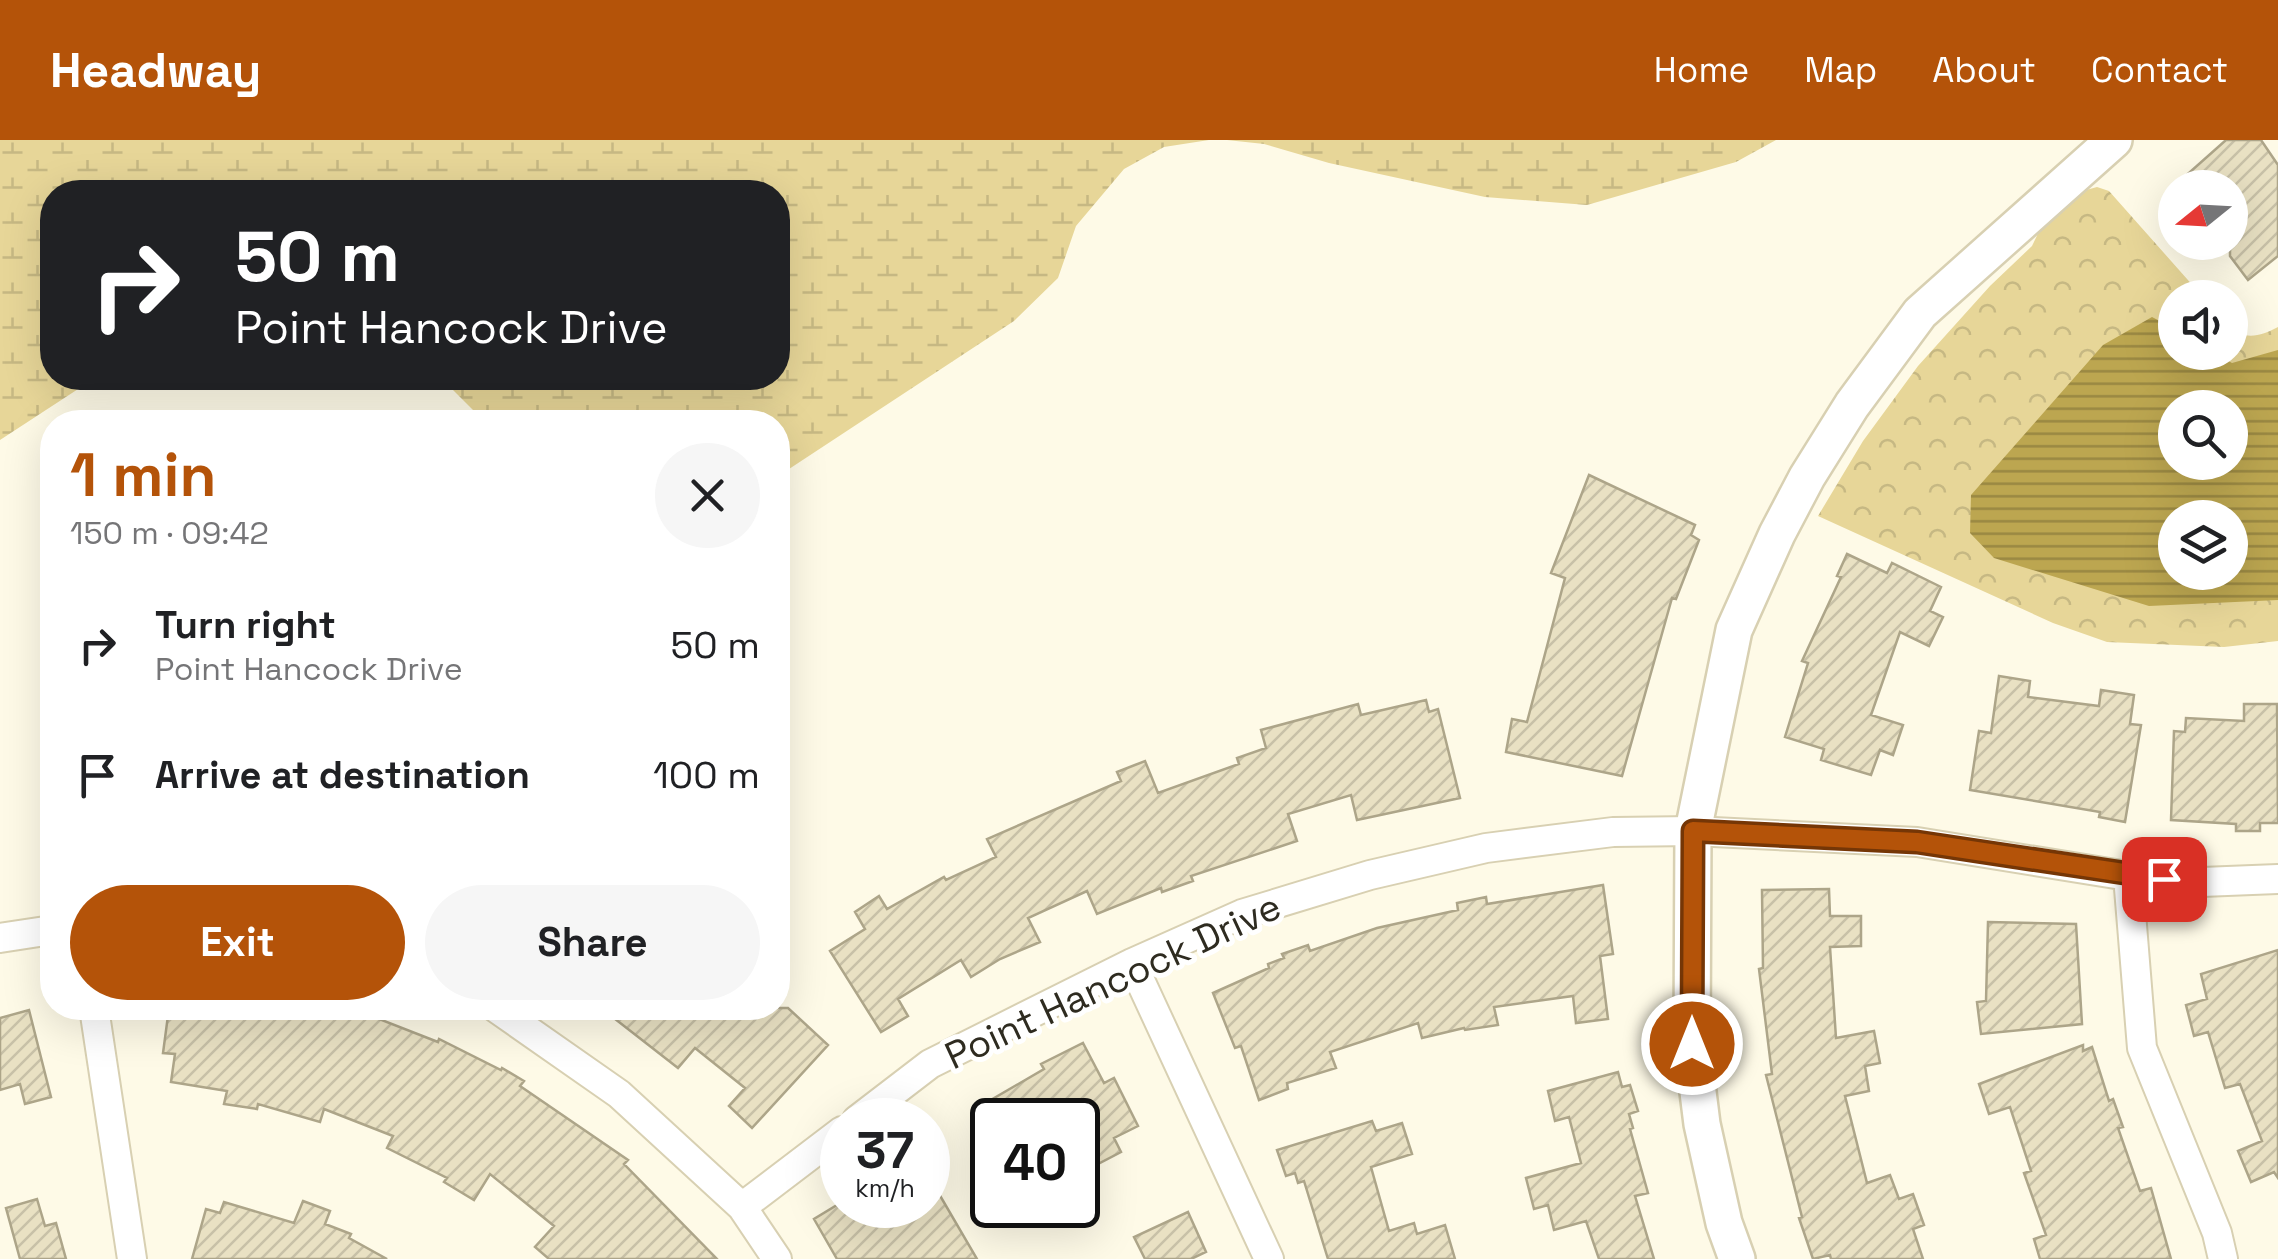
<!DOCTYPE html>
<html lang="en">
<head>
<meta charset="utf-8">
<style>
  body { margin:0; font-family:"Space Grotesk",sans-serif; background:#f6f6f6; color:#202124; height:100vh; display:flex; flex-direction:column; font-size:38px; white-space:nowrap }
  * { box-sizing:border-box; margin:0 }
  p { font-size:32px; color:#757577 }
  .icon { flex:none; width:55px; height:55px; fill:none; stroke:currentColor; stroke-width:2; stroke-linecap:round; stroke-linejoin:round }
  .map { position:relative; flex:1; overflow:hidden }
  .details { position:absolute; left:40px; top:270px; width:750px; height:610px; display:flex; flex-direction:column; background:#fff; border-radius:40px; box-shadow:0 10px 40px #0002 }
  .details>* { flex:none }
  .hud { position:absolute; left:40px; top:40px; width:750px; height:210px; border-radius:40px; box-shadow:0 10px 40px #0002; background:#202124; color:#fff; overflow:hidden }
  .needle { width:65px; rotate:252deg }
  .tools { position:absolute; left:2158px; top:30px; display:grid; gap:20px }
  .tools a { display:grid; place-items:center; width:90px; height:90px; border-radius:50%; background:#fff; box-shadow:0 10px 40px #0002; font-size:50px }
  .speed { position:absolute; left:820px; top:958px; display:flex; gap:20px; font-size:50px; font-weight:700; text-align:center }
  .speed>* { display:grid; place-content:center; width:130px; height:130px; border-radius:50%; background:#fff; box-shadow:0 10px 40px #0002; line-height:1 }
  .speed small { font-size:25px; font-weight:400 }
  .speed .limit { border:5px solid #111; border-radius:15px; background:#fff; color:#111 }
  .pin { position:absolute; display:grid; place-items:center; width:85px; height:85px; color:#fff; margin:-42px; border-radius:20px; box-shadow:0 5px 15px #0006 }
  .me { position:absolute; width:110px; margin:-55px; rotate:0deg; stroke-linejoin:round; filter:drop-shadow(0 0 8px #0008) }
  .turn { display:flex; align-items:center; gap:35px; height:210px; padding:0 30px; font-size:45px }
  .turn .icon { width:130px; height:130px; stroke-width:2.5 }
  .turn b { display:block; font-size:70px; line-height:85px }
  .round { display:grid; place-items:center; flex:none; width:105px; height:105px; border-radius:52px; background:#f6f6f6 }
  .head { display:flex; align-items:center; justify-content:space-between; height:170px; padding:0 30px }
  h1 { font-size:60px; font-weight:600; line-height:75px; color:#b45309 }
  .primary-button { display:flex; gap:20px; margin-top:auto; padding:20px 30px }
  .primary-button a { flex:1; height:115px; border-radius:60px; background:#b45309; color:#fff; font-size:40px; font-weight:600; line-height:115px; text-align:center }
  .primary-button a+a { background:#f6f6f6; color:#202124 }
  ul { padding:0; list-style:none }
  li { display:flex; align-items:center; gap:30px; height:130px; padding:0 30px }
  li div { flex:1 }
  li b { display:block; font-size:38px }
  li em { font-style:normal }
  header { display:flex; align-items:center; gap:60px; box-sizing:border-box; height:140px; padding:0 50px; background:#b45309; color:#fff }
  header strong { font-size:48px }
  nav { display:flex; gap:55px; margin-inline-start:auto; font-size:35px }
  .map>svg:first-child { display:block }
  .wetland { fill:url(#wetland-marsh) }
  .park { fill:url(#park-crowns); fill-rule:evenodd }
  .water { fill:url(#water-rules); fill-rule:evenodd }
  .building { fill:url(#building-hatch); stroke:#ada589; stroke-width:2.5 }
  .lines { fill:none; stroke-linecap:round; stroke-linejoin:round }
  .minor-casing { stroke:#d8d0b2; stroke-width:32 }
  .tertiary-casing { stroke:#d8d0b2; stroke-width:40 }
  .minor { stroke:#fff; stroke-width:28 }
  .tertiary { stroke:#fff; stroke-width:35 }
  .route-casing { stroke:#753606; stroke-width:25 }
  .route { stroke:#b45309; stroke-width:18 }
  .labels { text-anchor:middle; stroke-width:10; stroke-linejoin:round; paint-order:stroke }
  .street-label { font-size:38px; fill:#2e2b20; stroke:#fff }
</style>
</head>
<body>
<header>
<strong>Headway</strong>
<nav><a>Home</a><a>Map</a><a>About</a><a>Contact</a></nav>
</header>
<div class="map">
<svg width="2278" height="1119" viewBox="0 0 2278 1119">
  <defs>
    <pattern id="wetland-marsh" width="20" height="14" patternUnits="userSpaceOnUse" patternTransform="scale(2.5)"><rect width="20" height="14" fill="#e7d698"/><path d="M1 5h8M5 5V1M11 12h8M15 12V8" fill="none" stroke="#c6b883"/></pattern>
    <pattern id="park-crowns" width="20" height="18" patternUnits="userSpaceOnUse" patternTransform="scale(2.5)"><rect width="20" height="18" fill="#e7d698"/><path d="M2 6a3 3 0 1 1 6 0M12 15a3 3 0 1 1 6 0" fill="none" stroke="#c6b883"/></pattern>
    <pattern id="water-rules" width="6" height="5" patternUnits="userSpaceOnUse" patternTransform="scale(2.5)"><rect width="6" height="5" fill="#bca650"/><path d="M0 2.5h6" fill="none" stroke="#998742"/></pattern>
    <pattern id="building-hatch" width="6" height="6" patternUnits="userSpaceOnUse" patternTransform="scale(2.5)"><rect width="6" height="6" fill="#e9e1c3"/><path d="M-1 1l2-2M0 6l6-6M5 7l2-2" fill="none" stroke="#c8c1a7"/></pattern>
  </defs>
  <rect width="100%" height="100%" fill="#fefae7"/>
  <path class="wetland" d="M 0,0 L 1209,0 L 1164,7 L 1124,29 L 1076,86 L 1058,138 L 1014,181 L 786,331 L 778,340 L 778,282 L 485,282 L 441,238 L 778,238 L 778,52 L 52,52 L 52,238 L 95,238 L 0,300 Z
    M 1227,0 L 1776,0 L 1736,22 L 1587,65 L 1485,57 L 1329,23 L 1264,4 Z"/>
  <path class="park" d="M 2097,47 L 2109,51 L 2203,157 L 2175,158 L 2175,212 L 2230,212 L 2230,187 C 2245,201 2261,196 2278,187 L 2278,501 L 2224,507 L 2107,502 L 2053,483 L 1818,376 L 1863,301 L 1918,226 L 1990,146 L 2032,106 L 2044,81 L 2079,52 ZM 2175,268 L 2230,268 L 2230,322 L 2175,322 ZM 2175,378 L 2230,378 L 2230,432 L 2175,432 Z"/>
  <path class="water" d="M 2152,177 L 2175,189 L 2175,212 L 2215,213 L 2232,223 L 2278,210 L 2278,460 L 2149,466 L 1994,418 L 1970,393 L 1971,355 L 2103,205 ZM 2175,268 L 2230,268 L 2230,322 L 2175,322 ZM 2175,378 L 2230,378 L 2230,432 L 2175,432 Z"/>
  <path class="building" d="M 2226,0 L 2261,0 L 2278,25 L 2278,116 L 2248,140 L 2230,116 L 2230,48 L 2172,48 Z
    M 1589,335 L 1695,385 L 1691,395 L 1699,400 L 1676,459 L 1672,458 L 1622,636 L 1506,612 L 1512,579 L 1527,582 L 1565,438 L 1551,433 Z
    M 1847,414 L 1887,433 L 1892,423 L 1941,447 L 1930,471 L 1943,477 L 1929,506 L 1900,492 L 1871,575 L 1903,585 L 1893,615 L 1880,610 L 1871,635 L 1821,620 L 1824,609 L 1785,597 L 1808,523 L 1802,521 L 1841,437 L 1837,436 Z
    M 1999,536 L 2030,541 L 2028,557 L 2099,566 L 2101,550 L 2134,555 L 2130,584 L 2141,585 L 2125,682 L 2099,677 L 2100,672 L 1970,650 L 1979,591 L 1991,593 Z
    M 1426,560 L 1429,572 L 1438,569 L 1460,658 L 1357,680 L 1351,655 L 1288,674 L 1297,701 L 1191,736 L 1193,741 L 1162,752 L 1161,748 L 1097,774 L 1087,751 L 1028,778 L 1040,802 L 1000,819 L 971,837 L 961,820 L 898,859 L 908,876 L 881,892 L 830,811 L 865,789 L 855,772 L 879,756 L 887,769 L 944,737 L 946,740 L 996,717 L 987,699 L 1121,641 L 1117,632 L 1145,621 L 1158,653 L 1239,624 L 1237,618 L 1266,608 L 1261,590 L 1358,564 L 1361,575 Z
    M 2244,564 L 2277,564 L 2278,683 L 2260,683 L 2260,691 L 2236,691 L 2236,684 L 2171,680 L 2174,591 L 2185,592 L 2186,578 L 2244,581 Z
    M 1603,745 L 1613,814 L 1600,816 L 1608,879 L 1576,883 L 1573,856 L 1494,867 L 1498,885 L 1465,890 L 1464,888 L 1422,898 L 1418,883 L 1330,912 L 1336,928 L 1287,943 L 1288,949 L 1259,960 L 1241,906 L 1235,908 L 1213,853 L 1269,828 L 1268,824 L 1284,818 L 1282,814 L 1308,805 L 1310,811 L 1377,788 L 1458,770 L 1457,763 L 1486,757 L 1487,764 Z
    M 1829,749 L 1830,776 L 1861,776 L 1861,806 L 1830,807 L 1836,898 L 1874,891 L 1880,923 L 1865,926 L 1869,951 L 1845,956 L 1867,1043 L 1890,1035 L 1899,1059 L 1913,1054 L 1924,1085 L 1913,1089 L 1923,1119 L 1831,1119 L 1830,1115 L 1813,1119 L 1799,1078 L 1802,1077 L 1766,935 L 1772,934 L 1759,829 L 1763,828 L 1762,750 Z
    M 1988,782 L 2076,784 L 2082,884 L 1981,894 L 1977,862 L 1986,861 Z
    M 2278,810 L 2278,1038 L 2274,1032 L 2251,1042 L 2238,1011 L 2262,1001 L 2240,944 L 2225,948 L 2208,892 L 2194,896 L 2186,865 L 2207,859 L 2201,834 Z
    M 169,868 L 351,868 L 438,902 L 439,899 L 501,930 L 502,928 L 524,941 L 520,946 L 628,1020 L 624,1024 L 717,1119 L 549,1119 L 535,1107 L 554,1086 L 490,1034 L 474,1060 L 444,1042 L 447,1038 L 387,1008 L 393,996 L 324,969 L 320,982 L 258,964 L 257,969 L 224,964 L 227,951 L 171,942 L 175,914 L 163,913 Z
    M 601,868 L 788,868 L 828,905 L 752,988 L 729,966 L 745,948 L 695,908 L 678,928 Z
    M 29,870 L 51,957 L 25,964 L 20,944 L 0,950 L 0,878 Z
    M 1083,903 L 1104,943 L 1114,938 L 1138,986 L 1114,998 L 1121,1012 L 1094,1026 L 1078,995 L 1078,980 L 993,980 L 984,964 L 1044,929 L 1041,924 Z
    M 2083,905 L 2083,911 L 2092,907 L 2109,961 L 2113,959 L 2123,987 L 2118,988 L 2140,1051 L 2151,1048 L 2171,1119 L 2040,1119 L 2034,1099 L 2046,1095 L 2024,1033 L 2031,1031 L 2010,967 L 1989,974 L 1979,944 Z
    M 1618,932 L 1622,947 L 1630,945 L 1638,971 L 1629,974 L 1633,988 L 1630,989 L 1648,1053 L 1635,1056 L 1654,1119 L 1599,1119 L 1586,1081 L 1554,1090 L 1548,1065 L 1534,1069 L 1526,1038 L 1581,1023 L 1569,977 L 1555,981 L 1548,951 Z
    M 1372,981 L 1376,991 L 1402,983 L 1412,1014 L 1371,1027 L 1389,1091 L 1414,1083 L 1417,1094 L 1445,1085 L 1455,1119 L 1328,1119 L 1304,1041 L 1298,1043 L 1295,1033 L 1286,1036 L 1277,1010 Z
    M 928,1035 L 977,1119 L 837,1119 L 814,1079 L 837,1065 L 928,1065 Z
    M 37,1059 L 45,1086 L 56,1083 L 66,1119 L 20,1119 L 6,1068 Z
    M 303,1061 L 330,1071 L 325,1084 L 351,1094 L 349,1098 L 387,1119 L 192,1119 L 206,1069 L 220,1073 L 224,1062 L 294,1083 Z
    M 1188,1072 L 1206,1112 L 1191,1119 L 1145,1119 L 1134,1097 Z"/>
  <g class="lines">
    <g class="minor-casing">
      <path id="minor" d="M 2128,736 L 2142,908 L 2217,1093 L 2223,1119
        M 0,798 L 52,790
        M 1132,823 L 1269,1119
        M 94,868 L 132,1119
        M 496,868 L 619,954 L 742,1067 L 777,1119
        M 857,980 L 930,924 L 1132,823 L 1242,774 L 1370,735 L 1486,708 L 1613,692 L 1693,691 L 1917,702 L 2128,736 L 2202,742 L 2278,739
        M 742,1067 L 842,991"/>
    </g>
    <g class="tertiary-casing">
      <path id="tertiary" d="M 1737,1119 L 1724,1083 L 1702,984 L 1692,904 L 1693,691 L 1734,490 L 1777,394 L 1807,337 L 1852,265 L 1920,173 L 2114,0"/>
    </g>
    <use href="#minor" class="minor"/>
    <use href="#tertiary" class="tertiary"/>
  </g>
  <g class="lines">
    <g class="route-casing">
      <path id="route" d="M 1692,904 L 1693,691 L 1917,702 L 2164,739"/>
    </g>
    <use href="#route" class="route"/>
  </g>
  <g class="labels">
    <g class="street-label">
      <text transform="translate(1113 841) rotate(-25)" y="13">Point Hancock Drive</text>
    </g>
  </g>
</svg>
<div class="tools">
<a><svg class="needle" viewBox="-14 -14 28 28"><path d="M0-13l5 13h-10z" fill="#e53935"/><path d="M0 13l5-13h-10z" fill="#757577"/></svg></a>
<a><svg class="icon" aria-label="sound" viewBox="0 0 24 24"><path d="M4 9h4l5-4v14l-5-4H4zM17 9q2 3 0 6"/></svg></a>
<a><svg class="icon" aria-label="search" viewBox="0 0 24 24"><circle cx="10" cy="10" r="6"/><path d="M15 15l6 6"/></svg></a>
<a><svg class="icon" aria-label="layers" viewBox="0 0 24 24"><path d="M12 4l9 5-9 5-9-5zM3 14l9 5 9-5"/></svg></a>
</div>
<div class="speed"><div>37<small>km/h</small></div><div class="limit">40</div></div>
<div class="pin" style="left:2164px;top:739px;background:#d93025"><svg class="icon" aria-label="arrive" viewBox="0 0 24 24"><path d="M6 21V4h12l-3 4 3 4H6"/></svg></div>
<svg class="me" style="left:1692px;top:904px" viewBox="-20 -20 40 40"><circle r="17" fill="#b45309" stroke="#fff" stroke-width="3"/><path d="M0-11L8 9 0 5-8 9z" fill="#fff"/></svg>
<div class="hud">
<div class="turn"><svg class="icon" aria-label="right" viewBox="0 0 24 24"><path d="M7 20v-9h11M14 6l5 5-5 5"/></svg><div><b>50 m</b>Point Hancock Drive</div></div>
</div>
<section class="details">
<div class="head"><div><h1>1 min</h1><p>150 m · 09:42</p></div><a class="round"><svg class="icon" aria-label="close" viewBox="0 0 24 24"><path d="M6 6l12 12M18 6L6 18"/></svg></a></div>
<ul>
<li><svg class="icon" aria-label="right" viewBox="0 0 24 24"><path d="M7 20v-9h11M14 6l5 5-5 5"/></svg><div><b>Turn right</b><p>Point Hancock Drive</p></div><em>50 m</em></li>
<li><svg class="icon" aria-label="arrive" viewBox="0 0 24 24"><path d="M6 21V4h12l-3 4 3 4H6"/></svg><div><b>Arrive at destination</b></div><em>100 m</em></li>
</ul>
<div class="primary-button"><a>Exit</a><a>Share</a></div>
</section>
</div>
</body>
</html>
